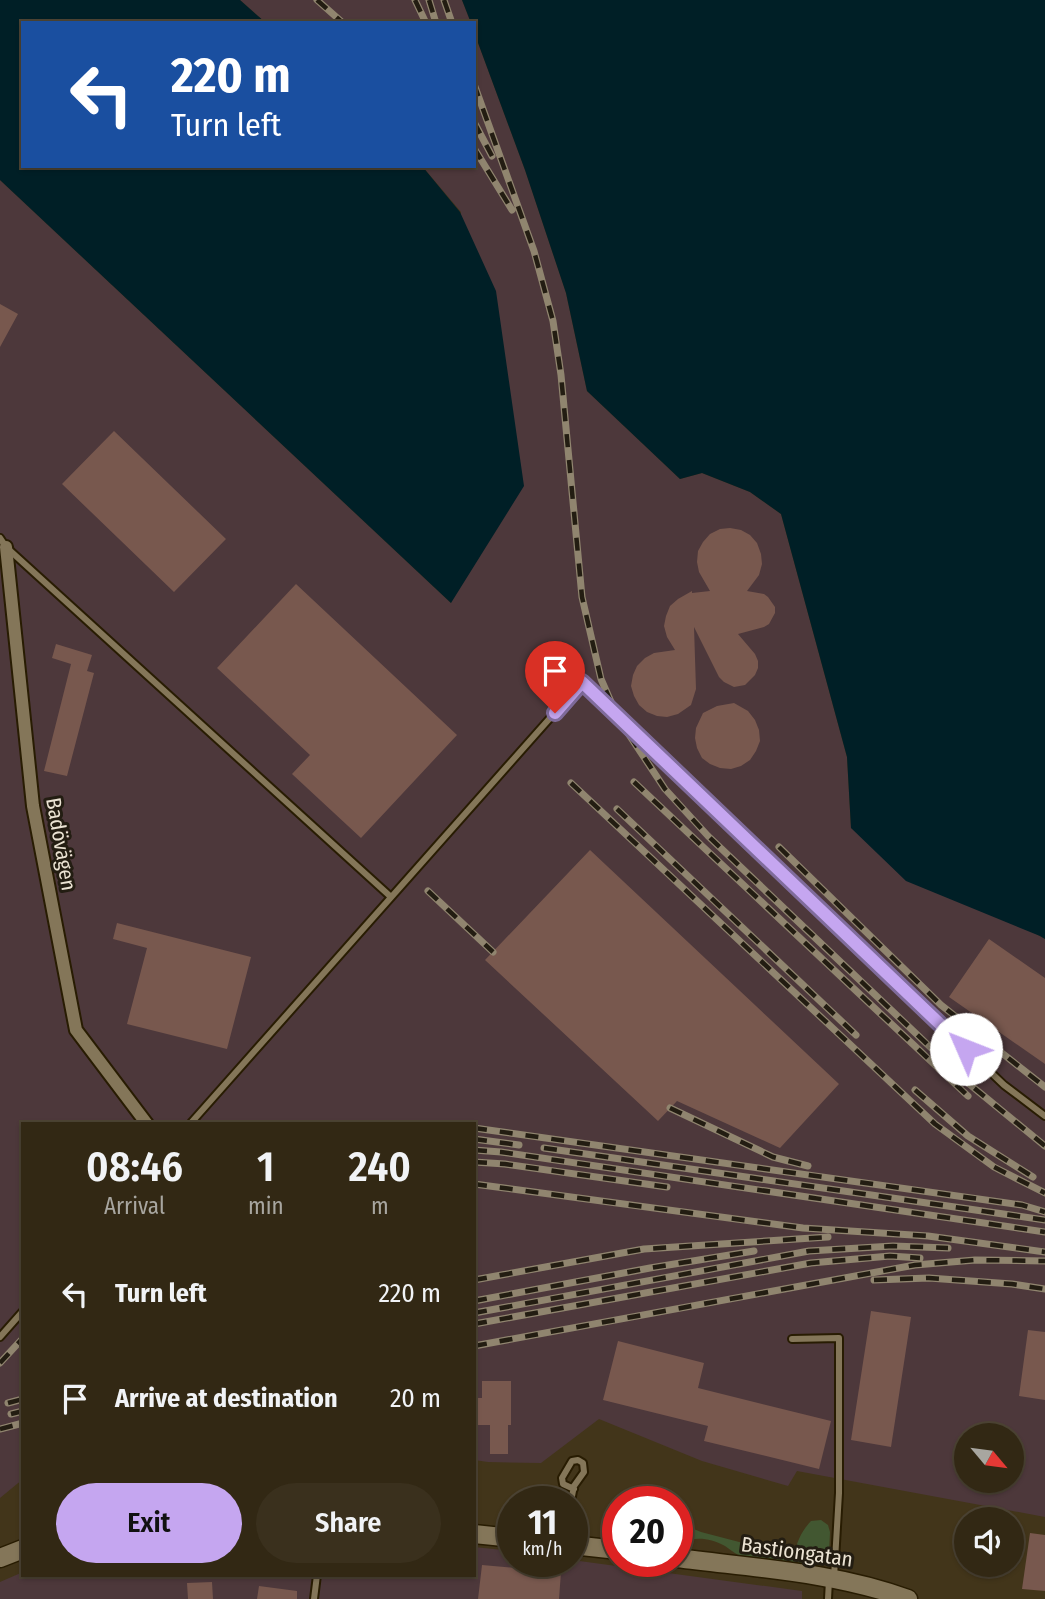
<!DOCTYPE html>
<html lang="en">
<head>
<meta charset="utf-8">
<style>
  body { margin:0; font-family:"Fira Sans Condensed",sans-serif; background:#3a301d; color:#f1f3f6; height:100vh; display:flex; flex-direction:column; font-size:26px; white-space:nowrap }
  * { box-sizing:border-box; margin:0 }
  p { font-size:23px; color:#a8a6a0 }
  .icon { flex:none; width:38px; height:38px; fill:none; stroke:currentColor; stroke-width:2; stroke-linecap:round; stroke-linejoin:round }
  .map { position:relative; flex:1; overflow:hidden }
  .details { position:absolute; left:21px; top:1122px; width:455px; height:455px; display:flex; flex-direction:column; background:#322814; border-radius:0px; box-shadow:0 2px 5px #0004,0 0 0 2px #4d4434 }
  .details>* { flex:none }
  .top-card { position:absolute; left:21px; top:21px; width:455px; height:147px; border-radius:0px; box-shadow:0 2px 5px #0004,0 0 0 2px #4d4434; background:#1a4fa0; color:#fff; overflow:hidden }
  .needle { width:46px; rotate:119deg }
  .fabs { position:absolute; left:954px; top:1423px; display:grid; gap:14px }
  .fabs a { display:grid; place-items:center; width:70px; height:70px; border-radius:50%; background:#322814; box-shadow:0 2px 5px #0004,0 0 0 2px #4d4434; font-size:35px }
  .speed { position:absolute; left:497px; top:1486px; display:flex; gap:14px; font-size:35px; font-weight:700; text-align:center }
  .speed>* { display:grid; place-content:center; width:91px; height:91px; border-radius:50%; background:#322814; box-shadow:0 2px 5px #0004,0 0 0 2px #4d4434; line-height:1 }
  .speed small { font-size:18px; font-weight:400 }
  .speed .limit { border:10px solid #d22; background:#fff; color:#111 }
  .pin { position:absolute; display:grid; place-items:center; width:60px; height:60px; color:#fff; margin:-72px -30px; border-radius:50% 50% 50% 0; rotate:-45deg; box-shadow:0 0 7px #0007 }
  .pin .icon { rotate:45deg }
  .me { position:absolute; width:77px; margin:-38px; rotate:314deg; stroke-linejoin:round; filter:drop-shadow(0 0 5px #0008) }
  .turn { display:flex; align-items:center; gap:24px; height:147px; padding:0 35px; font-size:32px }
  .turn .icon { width:91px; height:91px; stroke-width:2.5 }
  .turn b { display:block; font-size:49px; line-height:60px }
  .eta { display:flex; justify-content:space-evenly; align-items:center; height:119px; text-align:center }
  .eta b { font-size:42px; font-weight:600; line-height:49px }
  .action { display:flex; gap:14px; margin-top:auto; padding:14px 35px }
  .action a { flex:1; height:80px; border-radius:42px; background:#c5a6f0; color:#111; font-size:28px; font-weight:600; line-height:80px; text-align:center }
  .action a+a { background:#3a301d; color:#f1f3f6 }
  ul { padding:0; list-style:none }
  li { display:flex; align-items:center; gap:21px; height:105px; padding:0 35px }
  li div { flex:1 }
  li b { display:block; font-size:26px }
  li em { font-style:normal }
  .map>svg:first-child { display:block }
  .industrial { fill:#4d383b; fill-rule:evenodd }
  .green { fill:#425731 }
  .water { fill:#001f26 }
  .building { fill:#78584e }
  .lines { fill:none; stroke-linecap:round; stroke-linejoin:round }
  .service-casing { stroke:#281c02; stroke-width:10 }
  .minor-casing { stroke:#281c02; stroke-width:16 }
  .secondary-casing { stroke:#281c02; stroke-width:21 }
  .path { stroke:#9e937e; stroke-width:2.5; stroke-dasharray:5 3.5; stroke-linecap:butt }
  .service { stroke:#847659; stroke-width:6 }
  .minor { stroke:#847659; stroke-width:12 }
  .secondary { stroke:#847659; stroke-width:18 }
  .rail-casing { stroke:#90856f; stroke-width:7 }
  .rail { stroke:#231d12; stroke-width:4.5; stroke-dasharray:13; stroke-linecap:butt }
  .route-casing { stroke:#806c9c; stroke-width:18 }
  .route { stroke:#c5a6f0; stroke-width:12 }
  .labels { text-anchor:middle; stroke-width:6; stroke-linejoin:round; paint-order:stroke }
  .street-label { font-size:21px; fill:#ebe3d3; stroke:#231d12 }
</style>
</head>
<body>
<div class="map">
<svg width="1045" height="1599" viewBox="0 0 1045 1599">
  <rect width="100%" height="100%" fill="#42351a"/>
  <path class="industrial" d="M 240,0 L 462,0 L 471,23 L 266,23 Z
    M 474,32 L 525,170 L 566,293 L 587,391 L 680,479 L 702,473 L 750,492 L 781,514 L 847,757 L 851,828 L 1045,939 L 1045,1517 L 797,1471 L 788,1486 L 702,1461 L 599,1419 L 541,1463 L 488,1462 L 474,1460 L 474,1124 L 23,1124 L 23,1479 L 0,1498 L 0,180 L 451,603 L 461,212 L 422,166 L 474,166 ZM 966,1435 L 1012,1435 L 1012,1480 L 966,1480 Z
    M 474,1547 L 513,1551 L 513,1561 L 572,1560 L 802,1591 L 802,1599 L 0,1599 L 0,1582 L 23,1572 L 23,1575 L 474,1575 Z"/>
  <path class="green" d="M 821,1520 L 828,1525 L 830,1532 L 829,1554 C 823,1558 818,1564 811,1566 C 799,1568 756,1561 744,1558 C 737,1555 731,1550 725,1546 C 708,1537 695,1537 677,1543 L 677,1522 L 701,1532 L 793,1556 C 798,1541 800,1533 811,1521 Z"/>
  <path class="water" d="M 0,0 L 240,0 L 266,23 L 23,23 L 23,166 L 422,166 L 460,212 L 496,291 L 524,486 L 451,603 L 0,180 Z
    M 462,0 L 1045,0 L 1045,939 L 1040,936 L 906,881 L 851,828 L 847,757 L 781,514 L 750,492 L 702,473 L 680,479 L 587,391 L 566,293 L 525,170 L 474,32 L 474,23 L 471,23 Z"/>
  <path class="building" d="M 0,304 L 18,314 L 0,347 Z
    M 114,431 L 226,539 L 174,592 L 62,484 Z
    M 730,528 L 741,530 L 750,535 L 757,543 L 761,554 L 762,564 L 759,575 L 747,591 L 764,594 L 768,597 L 775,607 L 775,613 L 769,624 L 764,627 L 738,634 L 755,654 L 758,661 L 758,668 L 755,675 L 745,685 L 734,687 L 724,682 L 719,677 L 694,627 L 696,689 L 691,705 L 678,714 L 667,717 L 657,716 L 647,712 L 639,705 L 634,696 L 631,686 L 633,675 L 637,666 L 645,658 L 654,653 L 675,650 L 667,637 L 664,626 L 666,616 L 670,606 L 678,599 L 692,591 L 692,593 L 710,591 L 699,572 L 697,562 L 698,551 L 703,542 L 710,534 L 720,529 Z
    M 296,584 L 457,735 L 361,838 L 292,774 L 310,755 L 217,668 Z
    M 56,644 L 92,655 L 87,671 L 94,673 L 67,776 L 44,771 L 71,664 L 52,658 Z
    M 734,703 L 748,711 L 755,720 L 759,730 L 760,741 L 756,751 L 750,760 L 741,766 L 731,769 L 720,768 L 710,764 L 702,758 L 697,748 L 695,738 L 696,728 L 703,713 L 717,706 Z
    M 590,850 L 839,1084 L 780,1148 L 677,1101 L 658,1121 L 485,960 Z
    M 117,923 L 251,957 L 227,1049 L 127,1024 L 147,948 L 113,939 Z
    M 989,939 L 1045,978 L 1045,1064 L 949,997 Z
    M 871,1311 L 911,1317 L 891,1447 L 851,1440 Z
    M 1028,1330 L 1045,1332 L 1045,1400 L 1019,1396 Z
    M 618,1341 L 704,1363 L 698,1388 L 831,1421 L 819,1469 L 704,1441 L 708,1426 L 603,1400 Z
    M 482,1381 L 511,1381 L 511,1425 L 508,1425 L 508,1454 L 490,1454 L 490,1425 L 474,1425 L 474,1398 L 482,1398 Z
    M 1030,1533 L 1045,1535 L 1045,1591 L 1022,1589 Z
    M 482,1565 L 561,1572 L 559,1599 L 478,1599 Z
    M 212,1582 L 213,1599 L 188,1599 L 187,1583 Z
    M 259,1586 L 297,1591 L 297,1599 L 257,1599 Z"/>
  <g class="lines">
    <g class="service-casing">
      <path id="service" d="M 0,538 L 6,547 L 391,897
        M 190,1124 L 582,682 L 1004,1085 L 1045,1116
        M 0,1337 L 23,1311
        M 792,1339 L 839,1338 L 839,1493 L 834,1577
        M 571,1502 C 572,1496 573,1491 574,1486 L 584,1472 L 583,1463 L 578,1460 L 572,1461 L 562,1478 L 563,1484 L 574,1489
        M 314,1599 L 317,1575
        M 828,1599 L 829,1580"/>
    </g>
    <g class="minor-casing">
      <path id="minor" d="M 6,547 L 33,806 L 76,1030 L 147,1124"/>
    </g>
    <g class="secondary-casing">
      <path id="secondary" d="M 474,1534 L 513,1538
        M 572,1545 L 618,1550
        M 0,1558 L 23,1549
        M 677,1558 C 754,1568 835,1572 908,1599"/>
    </g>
    <path class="path" d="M 630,1563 L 665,1568"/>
    <use href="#service" class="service"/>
    <use href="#minor" class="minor"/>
    <use href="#secondary" class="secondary"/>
    <g class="rail-casing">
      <path id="rail" d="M 317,0 L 343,23
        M 415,0 L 426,23
        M 429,0 L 436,23
        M 444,0 L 452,23
        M 474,84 L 534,251 L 553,321 L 561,375 L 582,597 L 601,679 L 618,718 L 665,789 L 708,836 L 968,1083 L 1045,1146
        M 474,122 L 492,156
        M 474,148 L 512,210
        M 634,782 L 968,1096
        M 571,783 L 935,1124 L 994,1167 L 1045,1193
        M 617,809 L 856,1035
        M 779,847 L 941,1005 L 1045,1087
        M 428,891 L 493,952
        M 915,1090 L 968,1136 L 1033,1177
        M 670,1108 L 773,1157 L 808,1166
        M 474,1128 L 1022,1205 L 1045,1212
        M 474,1139 L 519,1145
        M 544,1148 L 1045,1220
        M 474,1150 L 501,1152 L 1045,1232
        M 474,1162 L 505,1164 L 667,1187
        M 474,1184 L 803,1228 L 928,1236 L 1045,1252
        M 474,1280 L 644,1249 L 828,1237
        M 874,1280 L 929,1278 L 1012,1284 L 1045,1289
        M 474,1301 L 650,1268 L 754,1251
        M 474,1313 L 809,1251 L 893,1246 L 948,1248
        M 474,1324 L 811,1263 L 890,1256 L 920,1258
        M 474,1346 L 915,1265 L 975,1260 L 1045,1261
        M 0,1363 L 23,1338
        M 8,1403 L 23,1399
        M 11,1414 L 23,1411
        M 0,1429 L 23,1423"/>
    </g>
    <use href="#rail" class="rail"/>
  </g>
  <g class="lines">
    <g class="route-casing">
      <path id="route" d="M 555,713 L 582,682 L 966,1049"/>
    </g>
    <use href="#route" class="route"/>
  </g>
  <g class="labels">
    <g class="street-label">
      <text transform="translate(61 844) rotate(80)" y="7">Badövägen</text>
      <text transform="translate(797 1552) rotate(8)" y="7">Bastiongatan</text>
    </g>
  </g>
</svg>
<div class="fabs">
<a><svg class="needle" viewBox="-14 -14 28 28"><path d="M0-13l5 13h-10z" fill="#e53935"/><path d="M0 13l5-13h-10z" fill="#a8a6a0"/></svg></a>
<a><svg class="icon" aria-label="sound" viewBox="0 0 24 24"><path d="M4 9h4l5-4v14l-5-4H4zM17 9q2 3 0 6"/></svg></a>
</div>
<div class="speed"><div>11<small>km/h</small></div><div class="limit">20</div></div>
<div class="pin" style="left:555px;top:713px;background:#d93025"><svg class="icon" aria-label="arrive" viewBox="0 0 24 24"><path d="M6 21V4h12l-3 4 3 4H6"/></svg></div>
<svg class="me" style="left:966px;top:1049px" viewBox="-20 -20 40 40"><circle r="19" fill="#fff"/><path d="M0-13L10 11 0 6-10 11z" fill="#c5a6f0"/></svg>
<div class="top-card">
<div class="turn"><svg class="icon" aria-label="left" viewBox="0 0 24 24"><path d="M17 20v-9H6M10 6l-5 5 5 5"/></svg><div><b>220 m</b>Turn left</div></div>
</div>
<section class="details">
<div class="eta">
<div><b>08:46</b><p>Arrival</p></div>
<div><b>1</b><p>min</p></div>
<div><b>240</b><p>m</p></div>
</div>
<ul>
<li><svg class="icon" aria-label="left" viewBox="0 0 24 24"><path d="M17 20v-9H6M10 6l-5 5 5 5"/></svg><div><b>Turn left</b></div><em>220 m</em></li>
<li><svg class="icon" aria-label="arrive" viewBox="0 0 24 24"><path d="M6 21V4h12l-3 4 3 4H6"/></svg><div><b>Arrive at destination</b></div><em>20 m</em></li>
</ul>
<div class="action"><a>Exit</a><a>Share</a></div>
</section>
</div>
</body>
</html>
